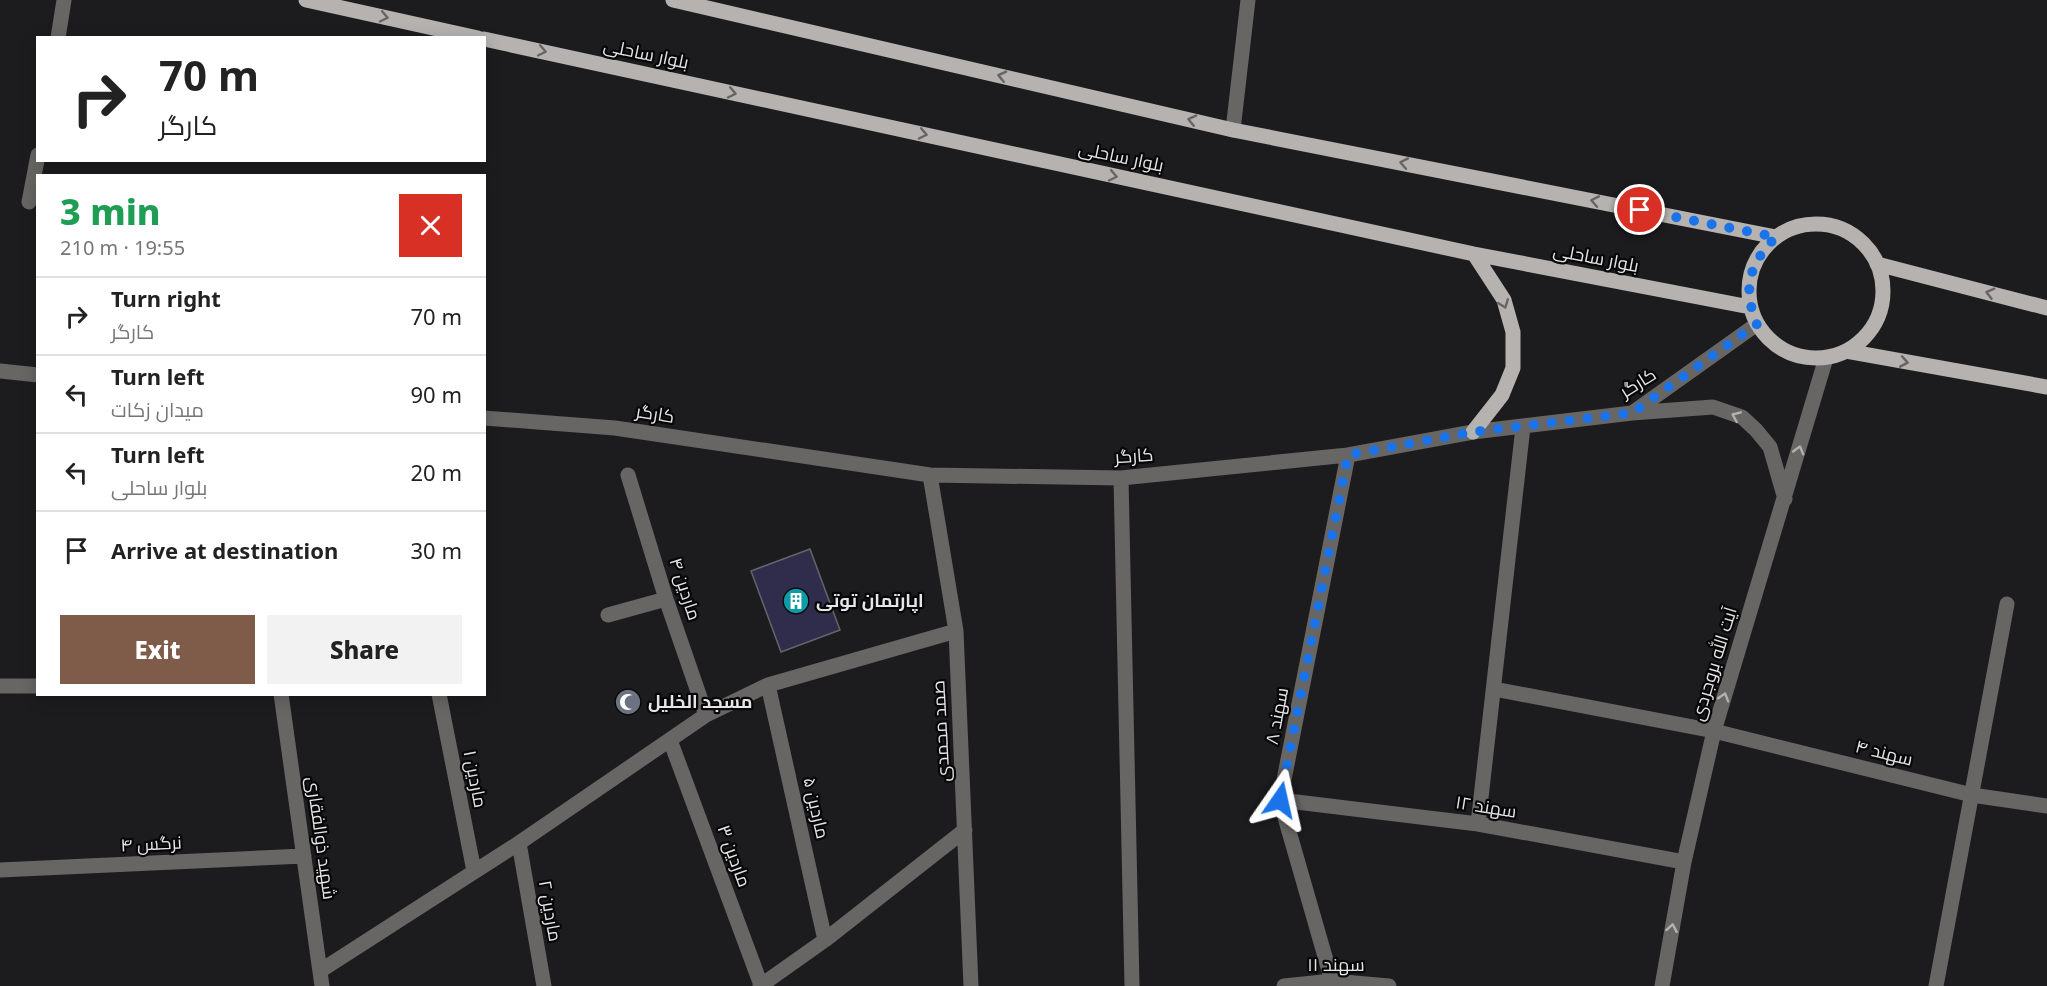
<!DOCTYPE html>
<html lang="en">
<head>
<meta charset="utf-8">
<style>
  body { margin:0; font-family:"Noto Sans",Cairo,sans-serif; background:#f2f2f2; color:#222; height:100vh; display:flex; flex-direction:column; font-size:22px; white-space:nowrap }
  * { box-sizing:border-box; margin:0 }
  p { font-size:20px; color:#767676 }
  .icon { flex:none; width:33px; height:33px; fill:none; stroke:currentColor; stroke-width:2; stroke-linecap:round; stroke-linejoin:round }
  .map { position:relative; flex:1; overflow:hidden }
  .panel { position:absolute; left:36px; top:174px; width:450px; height:522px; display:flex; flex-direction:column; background:#fff; border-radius:0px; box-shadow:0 3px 15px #0003 }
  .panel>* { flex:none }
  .hud { position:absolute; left:36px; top:36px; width:450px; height:126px; border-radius:0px; box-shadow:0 3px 15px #0003; background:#fff; color:#222; overflow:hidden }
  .pin { position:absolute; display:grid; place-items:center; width:51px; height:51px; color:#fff; margin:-26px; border:3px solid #fff; border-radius:50%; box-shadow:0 2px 6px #0007 }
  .me { position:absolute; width:66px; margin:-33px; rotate:11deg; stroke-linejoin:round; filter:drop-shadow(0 0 4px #0008) }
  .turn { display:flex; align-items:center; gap:21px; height:126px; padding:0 24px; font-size:27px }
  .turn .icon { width:78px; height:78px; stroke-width:2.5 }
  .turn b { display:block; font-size:42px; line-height:51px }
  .round { display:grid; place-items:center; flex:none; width:63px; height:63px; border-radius:0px; background:#f2f2f2 }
  .overview { display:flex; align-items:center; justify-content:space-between; height:102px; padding:0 24px }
  h1 { font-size:36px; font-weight:800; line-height:45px; color:#1e9e55 }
  .action { display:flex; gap:12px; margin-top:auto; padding:12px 24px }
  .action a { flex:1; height:69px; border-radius:0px; background:#7e5c49; color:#fff; font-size:24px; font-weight:800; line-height:69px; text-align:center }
  .action a+a { background:#f2f2f2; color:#222 }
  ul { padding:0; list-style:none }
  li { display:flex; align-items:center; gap:18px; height:78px; padding:0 24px; border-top:2px solid #e0e0e0 }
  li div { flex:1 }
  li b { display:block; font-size:22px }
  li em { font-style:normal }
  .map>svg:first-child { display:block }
  .building { fill:#302d4c; stroke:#656569; stroke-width:1.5 }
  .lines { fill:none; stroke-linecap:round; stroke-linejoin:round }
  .minor { stroke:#686665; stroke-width:15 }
  .major { stroke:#b5b2af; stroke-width:15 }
  .oneway { stroke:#676564 }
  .oneway2 { stroke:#b3b2b3 }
  .route { stroke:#1a73e8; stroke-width:10; stroke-dasharray:0 18 }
  .labels { text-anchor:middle; stroke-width:4.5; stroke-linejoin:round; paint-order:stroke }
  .street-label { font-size:18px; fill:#e5e5e7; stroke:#070708 }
  .poi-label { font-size:18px; font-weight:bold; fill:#e5e5e7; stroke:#070708; text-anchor:start }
</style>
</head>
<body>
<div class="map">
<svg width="2047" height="986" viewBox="0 0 2047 986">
  <rect width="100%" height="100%" fill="#1c1c1f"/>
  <path class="building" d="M 810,549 L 840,630 L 781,652 L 751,571 Z"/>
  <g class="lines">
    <path class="minor" d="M 58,38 L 64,0
      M 1233,130 L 1248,0
      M 29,202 L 38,155
      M 0,371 L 38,375
      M 1632,413 L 1713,407 L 1742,417 L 1756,430 L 1770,447 L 1785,499
      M 484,418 L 615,428 L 930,475 L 1121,478 L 1348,455 L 1473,432 L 1632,413 L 1757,324
      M 628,475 L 666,599 L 706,715
      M 930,475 L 956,631 L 971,986
      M 1121,478 L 1132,986
      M 608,615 L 666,599
      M 768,685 L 825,940
      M 0,686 L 38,686
      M 1494,689 L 1714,731 L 1972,795 L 2047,806
      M 281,694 L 322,986
      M 439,694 L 474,871
      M 670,740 L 761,985
      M 1280,800 L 1478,824 L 1684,862
      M 1478,824 L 1523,427
      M 519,843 L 544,986
      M 0,870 L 304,856
      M 320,971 L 519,843 L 706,715 L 768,685 L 956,631
      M 760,986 L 825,940 L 965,830
      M 1284,986 L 1332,981 L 1389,986
      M 1332,986 L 1332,981 L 1280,800 L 1348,455
      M 1662,986 L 1684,862 L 1714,731 L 1826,358
      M 1936,986 L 2007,604"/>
    <path class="major" d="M 306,0 L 478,38
      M 673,0 L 1233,130 L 1776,237
      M 484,39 L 1474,254 L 1750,307
      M1749 291a67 67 0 1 1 134 0a67 67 0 1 1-134 0Z
      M 1877,264 L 2047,308
      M 1846,351 L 2047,387
      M 1473,432 L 1502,395 L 1513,368 L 1513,332 L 1504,300 L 1474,254"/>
  </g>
  <defs><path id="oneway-chevron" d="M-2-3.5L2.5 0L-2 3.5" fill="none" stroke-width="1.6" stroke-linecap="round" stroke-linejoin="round" transform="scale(1.5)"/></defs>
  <g class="oneway">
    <use href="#oneway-chevron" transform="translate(384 17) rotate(12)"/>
    <use href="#oneway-chevron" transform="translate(542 51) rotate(12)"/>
    <use href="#oneway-chevron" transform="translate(1002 76) rotate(-167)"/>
    <use href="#oneway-chevron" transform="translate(732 93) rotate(12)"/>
    <use href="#oneway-chevron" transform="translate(1192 120) rotate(-167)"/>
    <use href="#oneway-chevron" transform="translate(923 134) rotate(12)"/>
    <use href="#oneway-chevron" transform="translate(1404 163) rotate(-169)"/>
    <use href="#oneway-chevron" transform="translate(1113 176) rotate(12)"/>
    <use href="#oneway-chevron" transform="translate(1595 201) rotate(-169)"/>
    <use href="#oneway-chevron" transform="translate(1990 293) rotate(-165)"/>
    <use href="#oneway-chevron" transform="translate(1504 304) rotate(69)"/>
    <use href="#oneway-chevron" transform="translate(1904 362) rotate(10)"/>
  </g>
  <g class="oneway2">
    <use href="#oneway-chevron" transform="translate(1736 416) rotate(-157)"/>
    <use href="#oneway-chevron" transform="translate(1799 450) rotate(-74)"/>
    <use href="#oneway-chevron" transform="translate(1724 697) rotate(-73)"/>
    <use href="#oneway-chevron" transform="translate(1672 928) rotate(-80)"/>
  </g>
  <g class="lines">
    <path class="route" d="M 1280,800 L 1348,455 L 1473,432 L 1632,413 L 1757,324 C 1742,288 1749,264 1776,237 L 1640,210"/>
  </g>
  <defs>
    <g id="building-disc" transform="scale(1.35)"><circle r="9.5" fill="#0f9aa8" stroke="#070708"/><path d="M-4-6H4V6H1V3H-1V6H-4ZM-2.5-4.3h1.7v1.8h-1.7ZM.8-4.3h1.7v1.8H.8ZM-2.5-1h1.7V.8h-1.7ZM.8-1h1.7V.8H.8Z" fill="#fff"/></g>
    <g id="mosque-disc" transform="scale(1.35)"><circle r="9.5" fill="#6b7280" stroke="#070708"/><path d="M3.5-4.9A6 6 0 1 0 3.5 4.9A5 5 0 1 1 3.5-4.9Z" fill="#fff"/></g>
  </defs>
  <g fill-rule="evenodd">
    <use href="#building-disc" x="796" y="601"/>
    <use href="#mosque-disc" x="628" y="702"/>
  </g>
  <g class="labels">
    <g class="street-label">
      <text transform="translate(646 54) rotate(12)" y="6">بلوار ساحلی</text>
      <text transform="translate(1121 157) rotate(12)" y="6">بلوار ساحلی</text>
      <text transform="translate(1596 258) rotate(11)" y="6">بلوار ساحلی</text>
      <text transform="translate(1638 383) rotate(-32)" y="6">کارگر</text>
      <text transform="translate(655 414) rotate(9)" y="6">کارگر</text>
      <text transform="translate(1134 456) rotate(-4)" y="6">کارگر</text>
      <text transform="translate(685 589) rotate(72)" y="6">ماردین ۴</text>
      <text transform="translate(1714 664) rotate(-73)" y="6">آیت الله بروجردی</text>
      <text transform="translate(1277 716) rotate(-79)" y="6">سهند ۸</text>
      <text transform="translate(941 731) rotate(-93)" y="6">صمد محمدی</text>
      <text transform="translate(1884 753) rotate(14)" y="6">سهند ۴</text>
      <text transform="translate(475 779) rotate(79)" y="6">ماردین ۱</text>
      <text transform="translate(1486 807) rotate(9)" y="6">سهند ۱۲</text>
      <text transform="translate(816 808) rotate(77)" y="6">ماردین ۵</text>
      <text transform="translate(321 838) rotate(82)" y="6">شهید ذوالفقاری</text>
      <text transform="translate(151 844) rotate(-3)" y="6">نرگس ۴</text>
      <text transform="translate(734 856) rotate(70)" y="6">ماردین ۳</text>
      <text transform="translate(550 911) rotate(80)" y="6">ماردین ۲</text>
      <text x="1336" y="971">سهند ۱۱</text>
    </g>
    <g class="poi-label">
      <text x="816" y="607">اپارتمان توتی</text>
      <text x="648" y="708">مسجد الخلیل</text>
    </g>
  </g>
</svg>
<div class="pin" style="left:1640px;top:210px;background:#d93025"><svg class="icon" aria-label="arrive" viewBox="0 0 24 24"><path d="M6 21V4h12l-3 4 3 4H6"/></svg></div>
<svg class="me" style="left:1280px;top:800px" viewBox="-20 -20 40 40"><path d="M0-17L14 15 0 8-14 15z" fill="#1a73e8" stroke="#fff" stroke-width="4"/></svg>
<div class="hud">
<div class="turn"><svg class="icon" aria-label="right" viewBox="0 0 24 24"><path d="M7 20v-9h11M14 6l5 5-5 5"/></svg><div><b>70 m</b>کارگر</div></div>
</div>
<section class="panel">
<div class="overview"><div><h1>3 min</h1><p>210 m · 19:55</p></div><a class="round" style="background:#d93025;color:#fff"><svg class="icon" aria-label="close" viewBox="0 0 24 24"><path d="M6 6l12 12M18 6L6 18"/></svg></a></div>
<ul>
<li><svg class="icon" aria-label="right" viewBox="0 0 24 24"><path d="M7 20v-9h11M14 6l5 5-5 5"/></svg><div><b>Turn right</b><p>کارگر</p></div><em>70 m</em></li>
<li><svg class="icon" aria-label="left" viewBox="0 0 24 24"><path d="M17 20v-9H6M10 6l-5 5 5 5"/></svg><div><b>Turn left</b><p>میدان زکات</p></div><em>90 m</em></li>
<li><svg class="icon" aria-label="left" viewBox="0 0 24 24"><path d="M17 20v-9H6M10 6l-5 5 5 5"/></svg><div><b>Turn left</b><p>بلوار ساحلی</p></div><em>20 m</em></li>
<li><svg class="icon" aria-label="arrive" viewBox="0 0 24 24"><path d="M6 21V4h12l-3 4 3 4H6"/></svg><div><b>Arrive at destination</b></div><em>30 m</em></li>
</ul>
<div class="action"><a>Exit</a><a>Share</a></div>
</section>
</div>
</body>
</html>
